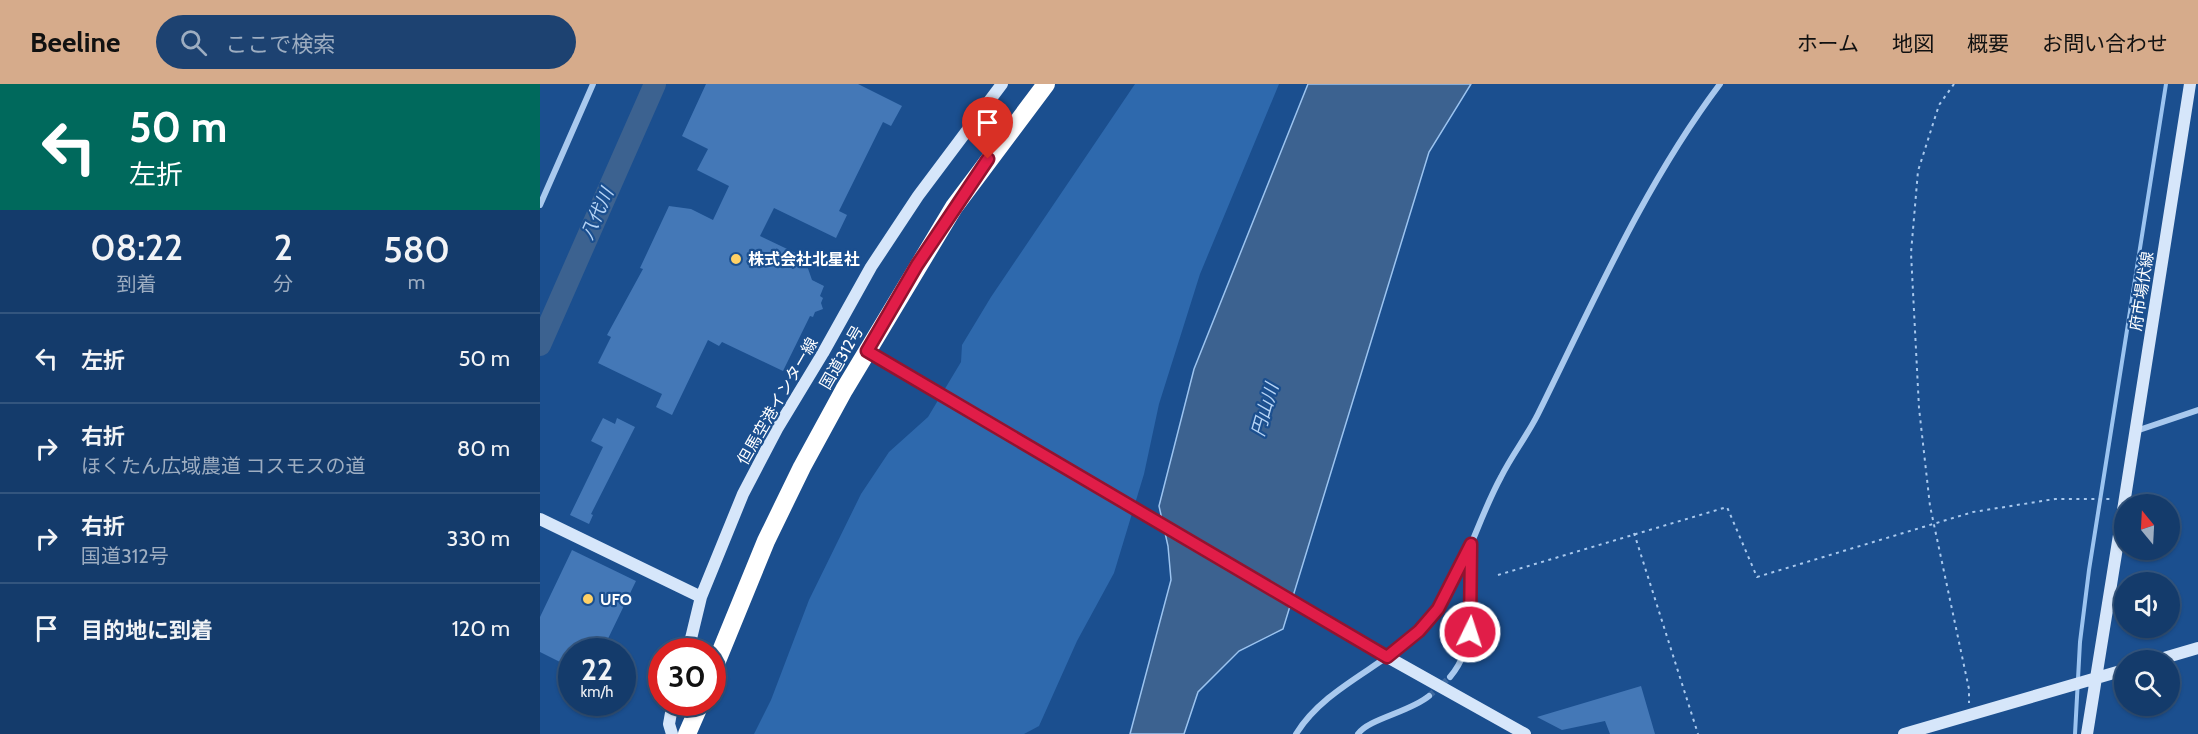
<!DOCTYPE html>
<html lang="ja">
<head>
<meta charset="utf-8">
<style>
  body { margin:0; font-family:Cabin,"Noto Sans JP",sans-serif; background:#1d4271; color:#f1f3f6; height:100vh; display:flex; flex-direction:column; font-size:22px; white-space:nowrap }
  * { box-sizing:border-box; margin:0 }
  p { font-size:20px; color:#9dadc1 }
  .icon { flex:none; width:33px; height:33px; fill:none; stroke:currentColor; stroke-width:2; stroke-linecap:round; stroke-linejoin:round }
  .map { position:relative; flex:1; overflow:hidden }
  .side { display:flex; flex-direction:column; background:#143b6b; width:540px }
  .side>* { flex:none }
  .guide { background:#00695c; color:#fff; overflow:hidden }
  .needle { width:39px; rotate:342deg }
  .fabs { position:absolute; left:1574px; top:410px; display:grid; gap:12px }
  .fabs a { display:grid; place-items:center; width:66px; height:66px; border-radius:50%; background:#143b6b; box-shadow:0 2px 4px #0004,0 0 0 2px #33557e; font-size:30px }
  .speed { position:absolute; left:18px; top:554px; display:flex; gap:12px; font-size:30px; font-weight:700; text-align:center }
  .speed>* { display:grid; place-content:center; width:78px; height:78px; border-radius:50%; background:#143b6b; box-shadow:0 2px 4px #0004,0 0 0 2px #33557e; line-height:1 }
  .speed small { font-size:15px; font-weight:400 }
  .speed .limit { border:9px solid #d22; background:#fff; color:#111 }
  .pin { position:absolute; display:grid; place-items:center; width:51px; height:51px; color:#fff; margin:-62px -26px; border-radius:50% 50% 50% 0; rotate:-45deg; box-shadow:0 0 6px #0007 }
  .pin .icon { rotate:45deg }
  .me { position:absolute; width:66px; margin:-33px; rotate:4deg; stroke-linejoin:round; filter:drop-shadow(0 0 4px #0008) }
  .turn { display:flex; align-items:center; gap:21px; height:126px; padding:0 30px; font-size:27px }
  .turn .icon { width:78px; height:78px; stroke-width:2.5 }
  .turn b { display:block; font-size:42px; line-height:51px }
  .eta { display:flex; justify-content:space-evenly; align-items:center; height:102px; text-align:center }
  .eta b { font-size:36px; font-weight:600; line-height:42px }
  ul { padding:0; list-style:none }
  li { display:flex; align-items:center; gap:18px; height:90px; padding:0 30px; border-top:2px solid #33557e }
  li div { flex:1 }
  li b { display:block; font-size:22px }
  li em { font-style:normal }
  header { display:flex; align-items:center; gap:36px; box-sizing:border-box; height:84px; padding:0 30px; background:#d6ab8b; color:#111 }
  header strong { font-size:28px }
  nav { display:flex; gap:33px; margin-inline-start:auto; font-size:21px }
  .search { width:420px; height:54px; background:#1d4271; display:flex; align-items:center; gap:15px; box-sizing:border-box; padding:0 21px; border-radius:33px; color:#9dadc1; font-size:22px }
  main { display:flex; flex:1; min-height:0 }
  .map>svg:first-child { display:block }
  .green { fill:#2e69ad }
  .water { fill:#3c6290; stroke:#9cc4f0; stroke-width:1.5 }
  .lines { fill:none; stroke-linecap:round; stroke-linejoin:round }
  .stream { stroke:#9cc4f0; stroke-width:4 }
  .river { stroke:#3c6290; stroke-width:22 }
  .building { fill:#4478b7 }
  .street-tunnel { stroke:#3d69a0; stroke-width:6; stroke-dasharray:6 3; stroke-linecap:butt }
  .path { stroke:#a9c9ee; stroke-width:2; stroke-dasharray:3 4.5; stroke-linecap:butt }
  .street { stroke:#a9c9ee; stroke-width:6 }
  .secondary { stroke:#d6e6fa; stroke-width:12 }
  .highway { stroke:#fff; stroke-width:18 }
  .route-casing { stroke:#92132f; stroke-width:15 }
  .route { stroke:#e11d48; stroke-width:10 }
  .poi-dot { fill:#ffd166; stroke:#1b4f8f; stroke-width:2 }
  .labels { text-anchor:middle; stroke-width:4.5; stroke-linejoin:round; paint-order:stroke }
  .poi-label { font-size:16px; font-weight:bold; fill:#fff; stroke:#1b4f8f; text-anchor:start }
  .street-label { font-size:16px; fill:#fff; stroke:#1b4f8f }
  .water-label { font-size:18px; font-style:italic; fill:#b5d3f5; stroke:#1b4f8f }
</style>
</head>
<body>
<header>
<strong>Beeline</strong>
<div class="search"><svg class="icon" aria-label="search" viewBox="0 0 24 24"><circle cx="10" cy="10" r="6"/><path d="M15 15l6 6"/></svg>ここで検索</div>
<nav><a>ホーム</a><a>地図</a><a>概要</a><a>お問い合わせ</a></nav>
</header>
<main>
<section class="side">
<div class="guide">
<div class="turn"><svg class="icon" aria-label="left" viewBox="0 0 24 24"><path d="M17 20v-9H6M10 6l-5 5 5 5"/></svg><div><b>50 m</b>左折</div></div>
</div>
<div class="eta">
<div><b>08:22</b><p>到着</p></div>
<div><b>2</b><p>分</p></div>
<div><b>580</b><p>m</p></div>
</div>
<ul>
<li><svg class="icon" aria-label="left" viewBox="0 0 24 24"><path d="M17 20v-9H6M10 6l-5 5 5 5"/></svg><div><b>左折</b></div><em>50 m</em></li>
<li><svg class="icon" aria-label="right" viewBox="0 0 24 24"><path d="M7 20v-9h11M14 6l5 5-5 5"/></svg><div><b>右折</b><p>ほくたん広域農道 コスモスの道</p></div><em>80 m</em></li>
<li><svg class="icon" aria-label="right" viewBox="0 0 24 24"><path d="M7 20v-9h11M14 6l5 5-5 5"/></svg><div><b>右折</b><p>国道312号</p></div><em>330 m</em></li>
<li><svg class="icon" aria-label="arrive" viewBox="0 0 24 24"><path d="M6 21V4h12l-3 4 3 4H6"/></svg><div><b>目的地に到着</b></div><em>120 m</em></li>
</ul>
</section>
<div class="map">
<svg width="1658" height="650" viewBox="0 0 1658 650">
  <rect width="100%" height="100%" fill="#1b4f8f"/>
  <path class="green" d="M 595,0 L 739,0 L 660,190 L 619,320 L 604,390 L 574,489 L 537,557 L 499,642 L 484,650 L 214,650 L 231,616 L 269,516 L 321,410 L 349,368 L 388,333 L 421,278 L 422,261 L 451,213 Z"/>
  <path class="water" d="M 768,0 L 931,0 L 889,68 L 743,545 L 699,567 L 658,608 L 644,650 L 590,650 L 631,496 L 628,462 L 619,422 L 654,285 Z"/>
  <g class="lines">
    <path class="stream" d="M 1535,650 L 1540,558 L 1549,486 L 1626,0"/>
    <path class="river" d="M 0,261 L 115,0"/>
  </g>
  <path class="building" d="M 166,0 L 318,0 L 362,22 L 351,42 L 343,38 L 299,127 L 307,131 L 296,154 L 234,124 L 220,152 L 264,173 L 272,196 L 284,202 L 280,212 L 283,214 L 281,219 L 283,225 L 275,228 L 273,233 L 270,232 L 243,287 L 182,258 L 179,262 L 168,256 L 132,331 L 116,323 L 122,310 L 58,279 L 71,253 L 67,251 L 103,185 L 100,184 L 129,122 L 151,125 L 173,136 L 189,102 L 157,86 L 168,65 L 142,52 Z
    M 63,334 L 75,340 L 77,334 L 95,343 L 51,430 L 53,431 L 49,440 L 30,431 L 63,363 L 51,357 Z
    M 32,466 L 96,497 L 62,567 L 32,567 L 32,573 L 20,578 L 0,568 L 0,533 Z
    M 1101,602 L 1115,650 L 1070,650 L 1065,637 L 1022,646 L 997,633 Z"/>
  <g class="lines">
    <path class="street-tunnel" d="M 889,612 L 910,593"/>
    <path class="path" d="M 1414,0 L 1399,21 L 1378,87 L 1371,169 L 1379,324 L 1390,422 L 1429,605 L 1429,619
      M 1094,449 L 1158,650
      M 958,491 L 1187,423 L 1217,493 L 1433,428 L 1515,415 L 1573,415"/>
    <path class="street" d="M 0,121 L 53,0
      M 1596,347 L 1658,326
      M 910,593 C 939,559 934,504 931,461
      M 756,650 C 790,595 863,578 899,524 C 926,484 938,435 961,393 C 972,371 987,352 998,330 C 1054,217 1104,101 1180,0
      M 818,650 C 828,635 870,628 889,612"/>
    <path class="secondary" d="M 327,267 L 835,566 L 985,650
      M 1584,420 L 1650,0
      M 0,435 L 161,513
      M 148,567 L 161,513 L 203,410 L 237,345 L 283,269 L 331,183 L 378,112 L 462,0
      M 1617,576 L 1658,564
      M 132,650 L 129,640 L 133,618
      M 1364,650 L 1584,586
      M 1547,650 L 1584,420"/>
    <path class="highway" d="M 172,589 L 226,457 L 262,383 L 304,306 L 414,123 L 506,0
      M 147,650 L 161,618"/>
  </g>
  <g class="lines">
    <g class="route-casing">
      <path id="route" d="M 448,75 L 377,181 L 327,267 L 847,573 L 879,547 L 898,525 L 931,460 L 930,548"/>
    </g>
    <use href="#route" class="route"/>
  </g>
  <g class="poi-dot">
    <circle cx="196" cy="175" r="6"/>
    <circle cx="48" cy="515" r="6"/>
  </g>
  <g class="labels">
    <g class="poi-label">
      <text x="208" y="181">株式会社北星社</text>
      <text x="60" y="521">UFO</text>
    </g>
    <g class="street-label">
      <text transform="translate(1601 207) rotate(-81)" y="6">府市場伏線</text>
      <text transform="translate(301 273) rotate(-60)" y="6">国道312号</text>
      <text transform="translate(237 317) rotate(-60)" y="6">但馬空港インター線</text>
    </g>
    <g class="water-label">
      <text transform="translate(57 130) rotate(-66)" y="6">八代川</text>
      <text transform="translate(725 326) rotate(-74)" y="6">円山川</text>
    </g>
  </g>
</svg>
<div class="fabs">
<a><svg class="needle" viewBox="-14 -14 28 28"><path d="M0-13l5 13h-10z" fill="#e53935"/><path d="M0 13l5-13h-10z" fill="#9dadc1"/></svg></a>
<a><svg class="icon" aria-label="sound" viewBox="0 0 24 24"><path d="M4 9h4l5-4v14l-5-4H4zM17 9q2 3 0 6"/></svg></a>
<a><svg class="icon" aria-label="search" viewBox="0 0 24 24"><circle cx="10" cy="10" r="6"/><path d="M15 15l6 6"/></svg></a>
</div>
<div class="speed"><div>22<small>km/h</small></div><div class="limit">30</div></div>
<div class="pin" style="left:448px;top:75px;background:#d93025"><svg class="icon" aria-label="arrive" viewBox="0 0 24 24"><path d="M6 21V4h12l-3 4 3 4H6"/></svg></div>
<svg class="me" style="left:930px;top:548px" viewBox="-20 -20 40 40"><circle r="17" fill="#e11d48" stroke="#fff" stroke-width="3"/><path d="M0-11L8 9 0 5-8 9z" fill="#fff"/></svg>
</div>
</main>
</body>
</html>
